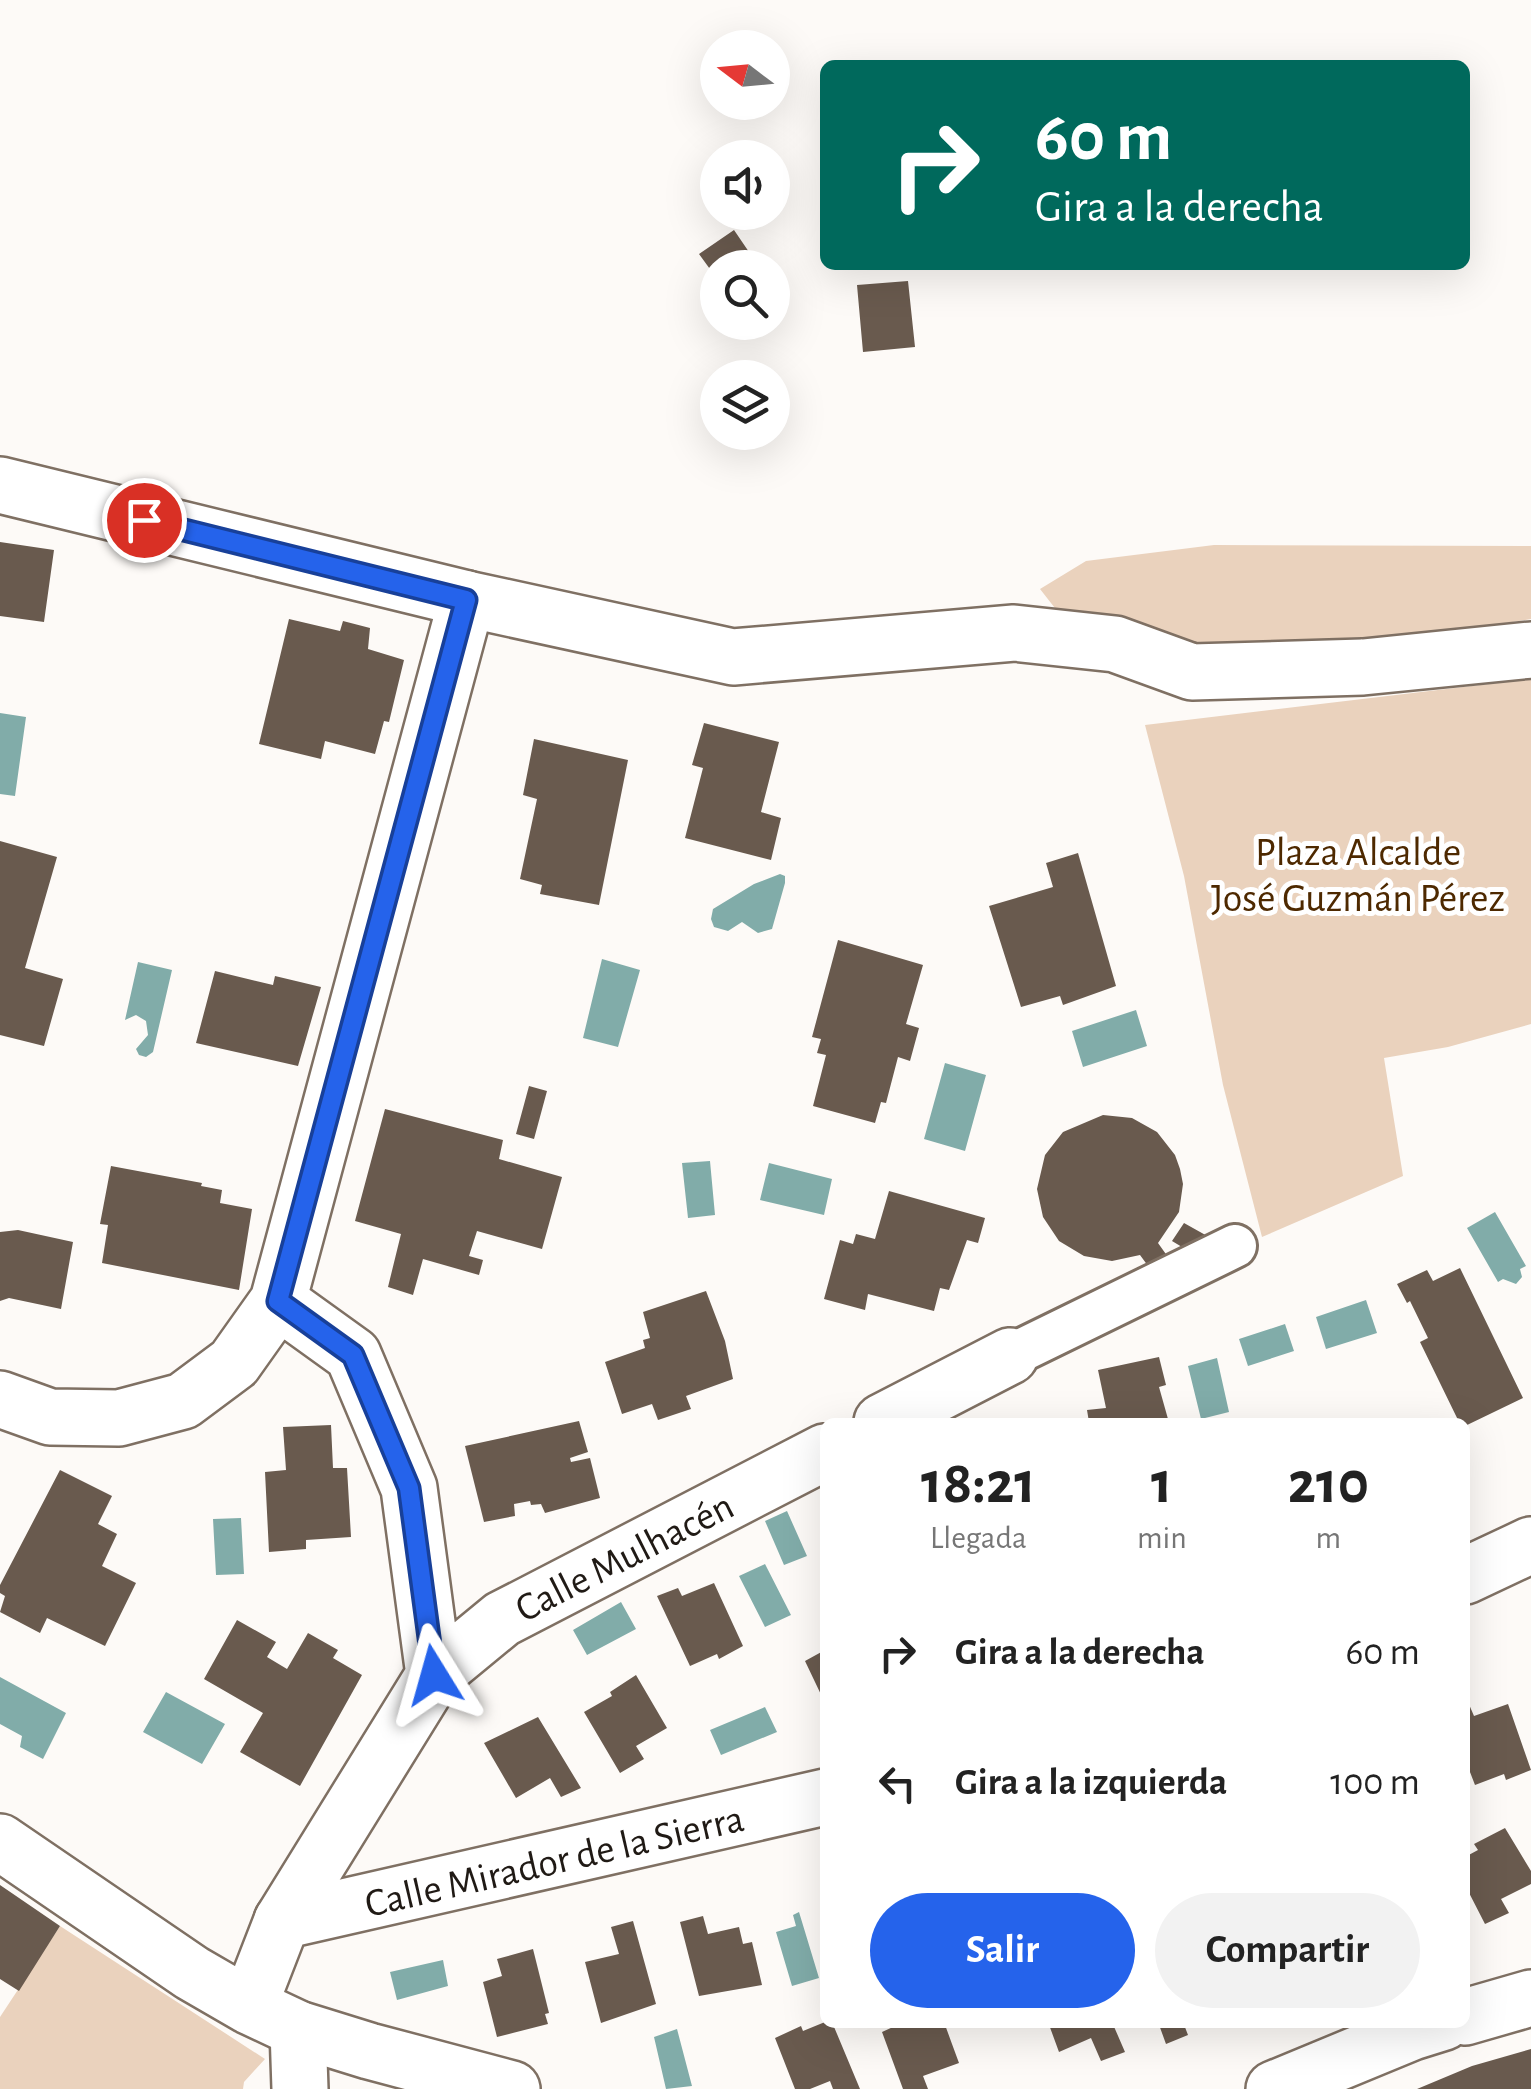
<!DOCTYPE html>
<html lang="es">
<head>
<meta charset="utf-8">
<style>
  body { margin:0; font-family:"Alegreya Sans",sans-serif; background:#f2f2f2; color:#222; height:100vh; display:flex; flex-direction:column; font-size:38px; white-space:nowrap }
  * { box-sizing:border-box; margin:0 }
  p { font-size:32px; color:#767676 }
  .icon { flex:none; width:55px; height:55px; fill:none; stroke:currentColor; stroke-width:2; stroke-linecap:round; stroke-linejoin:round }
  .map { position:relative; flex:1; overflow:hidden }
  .panel { position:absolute; left:820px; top:1418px; width:650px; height:610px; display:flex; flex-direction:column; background:#fff; border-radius:15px; box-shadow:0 10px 40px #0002 }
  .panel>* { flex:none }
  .top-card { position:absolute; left:820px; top:60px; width:650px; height:210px; border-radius:15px; box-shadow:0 10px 40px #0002; background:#00695c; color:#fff; overflow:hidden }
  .needle { width:65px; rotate:286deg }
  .buttons { position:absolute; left:700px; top:30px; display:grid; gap:20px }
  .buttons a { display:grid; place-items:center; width:90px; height:90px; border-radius:50%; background:#fff; box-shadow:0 10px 40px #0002; font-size:50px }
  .pin { position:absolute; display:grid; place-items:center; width:85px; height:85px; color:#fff; margin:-42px; border:5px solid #fff; border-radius:50%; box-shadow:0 2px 10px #0007 }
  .me { position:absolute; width:110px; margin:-55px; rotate:352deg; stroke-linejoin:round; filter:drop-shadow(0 0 8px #0008) }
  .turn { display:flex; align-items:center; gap:35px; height:210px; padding:0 50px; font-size:45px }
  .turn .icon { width:130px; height:130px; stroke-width:2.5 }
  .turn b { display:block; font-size:70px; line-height:85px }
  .eta { display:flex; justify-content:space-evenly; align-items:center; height:170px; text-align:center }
  .eta b { font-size:60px; font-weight:700; line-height:70px }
  .action { display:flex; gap:20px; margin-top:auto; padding:20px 50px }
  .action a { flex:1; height:115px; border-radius:60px; background:#2563eb; color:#fff; font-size:40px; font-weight:700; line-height:115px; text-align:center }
  .action a+a { background:#f2f2f2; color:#222 }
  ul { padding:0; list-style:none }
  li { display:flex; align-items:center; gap:30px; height:130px; padding:0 50px }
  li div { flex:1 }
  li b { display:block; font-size:38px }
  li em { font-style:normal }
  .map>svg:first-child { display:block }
  .green { fill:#ead2bd }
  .water { fill:#81aca9 }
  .building { fill:#695a4e }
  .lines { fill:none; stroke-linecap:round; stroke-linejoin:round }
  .pedestrian-casing { stroke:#7f7063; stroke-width:48 }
  .minor-casing { stroke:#7f7063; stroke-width:60 }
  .tertiary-casing { stroke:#7f7063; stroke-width:60 }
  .pedestrian { stroke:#fff; stroke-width:42 }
  .minor { stroke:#fff; stroke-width:55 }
  .tertiary { stroke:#fff; stroke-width:55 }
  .route-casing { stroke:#184099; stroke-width:25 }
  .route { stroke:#2563eb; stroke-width:18 }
  .labels { text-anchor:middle; stroke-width:10; stroke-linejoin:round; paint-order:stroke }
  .park-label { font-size:40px; fill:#4e2900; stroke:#fff }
  .street-label { font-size:40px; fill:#201a15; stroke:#fff }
</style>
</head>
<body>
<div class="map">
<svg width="1531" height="2089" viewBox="0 0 1531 2089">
  <rect width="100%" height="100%" fill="#fdfaf7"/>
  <path class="green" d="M 1214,545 L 1531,546 L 1531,619 L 1445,633 L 1178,648 L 1069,626 L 1040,589 L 1086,561 Z
    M 1531,679 L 1531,1024 L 1448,1047 L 1384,1058 L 1403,1176 L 1262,1237 L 1223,1085 L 1184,876 L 1145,725 Z
    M 60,1926 L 265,2059 L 244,2082 L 243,2089 L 0,2089 L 0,2017 Z"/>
  <path class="water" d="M 0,713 L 26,717 L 15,796 L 0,794 Z
    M 780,874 L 785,876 L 785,883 L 772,929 L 758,933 L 742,922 L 728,931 L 714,927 L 711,919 L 713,909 L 754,884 Z
    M 602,959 L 640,970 L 618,1047 L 583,1038 Z
    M 138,962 L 172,970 L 153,1052 L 146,1057 L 139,1055 L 136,1049 L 148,1035 L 146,1021 L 136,1015 L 125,1020 Z
    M 1136,1010 L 1147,1046 L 1083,1067 L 1072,1031 Z
    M 945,1063 L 986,1075 L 965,1151 L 924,1139 Z
    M 710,1161 L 715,1215 L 688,1218 L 682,1163 Z
    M 769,1163 L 832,1179 L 824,1215 L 760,1200 Z
    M 1495,1212 L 1526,1266 L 1520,1269 L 1522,1277 L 1516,1284 L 1503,1279 L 1498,1282 L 1467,1228 Z
    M 1366,1300 L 1377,1333 L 1326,1349 L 1316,1317 Z
    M 1285,1324 L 1294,1351 L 1248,1366 L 1239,1339 Z
    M 1217,1358 L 1229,1412 L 1201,1419 L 1188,1366 Z
    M 787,1511 L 807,1556 L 784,1565 L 765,1521 Z
    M 241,1518 L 244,1574 L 216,1575 L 213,1519 Z
    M 765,1564 L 791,1615 L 765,1627 L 739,1576 Z
    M 621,1602 L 636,1629 L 587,1655 L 573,1630 Z
    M 0,1677 L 66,1713 L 43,1759 L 20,1747 L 22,1736 L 0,1724 Z
    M 166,1692 L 225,1724 L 202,1764 L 143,1732 Z
    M 765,1707 L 777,1732 L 721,1755 L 710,1730 Z
    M 799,1912 L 819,1978 L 792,1986 L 776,1932 L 796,1926 L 793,1915 Z
    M 443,1960 L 448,1986 L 397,2000 L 390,1972 Z
    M 677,2029 L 692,2086 L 666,2089 L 654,2037 Z"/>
  <path class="building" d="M 734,230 L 749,252 L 727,268 L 718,268 L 715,276 L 699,254 Z
    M 908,281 L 915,347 L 863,352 L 857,285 Z
    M 0,542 L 54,550 L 44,622 L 0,616 Z
    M 289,619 L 340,631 L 343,621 L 370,628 L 368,649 L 404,660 L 389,722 L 384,721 L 375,754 L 325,741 L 321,759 L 259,744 Z
    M 704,723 L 779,742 L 761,812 L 781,818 L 771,860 L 685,838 L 703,768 L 692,765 Z
    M 534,739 L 628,760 L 599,905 L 540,894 L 542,885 L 520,879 L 537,799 L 523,795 Z
    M 0,841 L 57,857 L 25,968 L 63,979 L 44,1046 L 0,1035 Z
    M 1078,853 L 1116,986 L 1063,1005 L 1060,996 L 1021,1007 L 989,906 L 1053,887 L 1046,863 Z
    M 838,940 L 923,965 L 906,1024 L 919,1028 L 910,1061 L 898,1057 L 886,1103 L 881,1102 L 875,1123 L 813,1106 L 826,1055 L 817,1053 L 821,1039 L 812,1037 Z
    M 215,971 L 273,985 L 275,976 L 321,987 L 298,1066 L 196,1043 Z
    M 529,1086 L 547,1091 L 534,1139 L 516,1134 Z
    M 385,1109 L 503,1140 L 499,1159 L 562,1177 L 542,1249 L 477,1231 L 469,1256 L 483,1260 L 479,1275 L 423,1259 L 413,1295 L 388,1287 L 401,1234 L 355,1221 Z
    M 1103,1115 L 1132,1118 L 1157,1132 L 1175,1155 L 1180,1169 L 1183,1184 L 1179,1212 L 1158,1243 L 1168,1257 L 1151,1270 L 1140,1255 L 1112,1261 L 1084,1256 L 1059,1241 L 1043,1217 L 1037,1189 L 1045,1155 L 1063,1132 Z
    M 111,1166 L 202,1183 L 201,1186 L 222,1190 L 220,1203 L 252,1209 L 239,1290 L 102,1263 L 108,1225 L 100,1224 Z
    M 889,1191 L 985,1218 L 978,1243 L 967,1240 L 949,1290 L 940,1288 L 934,1311 L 868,1294 L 865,1310 L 824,1299 L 840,1240 L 853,1244 L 856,1234 L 875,1239 Z
    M 1184,1223 L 1209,1237 L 1197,1256 L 1172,1241 Z
    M 18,1230 L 73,1242 L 61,1309 L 9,1298 L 0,1301 L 0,1232 Z
    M 1460,1268 L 1523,1398 L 1465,1426 L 1465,1422 L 1459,1422 L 1420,1342 L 1428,1338 L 1410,1301 L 1407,1303 L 1397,1284 L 1427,1270 L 1433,1281 Z
    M 706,1291 L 725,1341 L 733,1379 L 686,1396 L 691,1409 L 658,1420 L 652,1404 L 622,1414 L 605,1362 L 645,1348 L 643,1340 L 650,1338 L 643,1312 Z
    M 1159,1357 L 1166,1385 L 1159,1387 L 1168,1419 L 1151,1422 L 1089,1422 L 1087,1410 L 1106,1408 L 1098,1370 Z
    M 579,1421 L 588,1452 L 570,1458 L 571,1462 L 590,1458 L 600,1498 L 545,1513 L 541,1504 L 531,1505 L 530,1501 L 514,1504 L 515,1516 L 484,1522 L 465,1446 Z
    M 331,1425 L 333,1468 L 347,1468 L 351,1537 L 306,1540 L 306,1549 L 269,1552 L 265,1472 L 286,1470 L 283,1427 Z
    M 60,1470 L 112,1496 L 98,1524 L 117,1534 L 102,1566 L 136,1583 L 105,1646 L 47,1618 L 40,1633 L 0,1612 L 5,1596 L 0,1593 L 0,1585 Z
    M 714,1583 L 743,1646 L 719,1659 L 717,1654 L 690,1666 L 657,1596 L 678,1588 L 682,1596 Z
    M 237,1620 L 276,1642 L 267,1657 L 287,1669 L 308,1633 L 338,1650 L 333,1658 L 362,1675 L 300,1786 L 240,1752 L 263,1713 L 204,1679 Z
    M 825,1650 L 825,1703 L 805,1661 Z
    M 636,1675 L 667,1728 L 636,1746 L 644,1759 L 620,1773 L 584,1712 L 612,1696 L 610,1692 Z
    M 1468,1702 L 1474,1716 L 1508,1704 L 1531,1770 L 1506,1780 L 1504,1774 L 1475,1785 L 1465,1759 L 1465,1703 Z
    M 538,1717 L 581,1788 L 561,1797 L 550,1778 L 516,1798 L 484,1743 Z
    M 1505,1828 L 1531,1871 L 1531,1884 L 1501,1899 L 1509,1913 L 1485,1924 L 1465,1885 L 1465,1857 L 1478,1850 L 1474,1844 Z
    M 0,1885 L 60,1926 L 19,1991 L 0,1979 Z
    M 703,1916 L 708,1934 L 739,1927 L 743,1944 L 752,1942 L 762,1985 L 699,1996 L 680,1922 Z
    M 633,1921 L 656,2004 L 601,2023 L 585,1962 L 619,1954 L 611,1927 Z
    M 533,1949 L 549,2013 L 545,2014 L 548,2024 L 497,2037 L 483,1982 L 502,1976 L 497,1959 Z
    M 825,2022 L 832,2022 L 860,2089 L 833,2089 L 830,2081 L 810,2089 L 795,2089 L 775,2038 L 801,2026 L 803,2031 Z
    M 904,2022 L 944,2022 L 952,2044 L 959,2063 L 923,2076 L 928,2089 L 903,2089 L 882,2032 Z
    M 1048,2022 L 1112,2022 L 1125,2052 L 1101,2061 L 1091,2038 L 1059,2052 Z
    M 1158,2022 L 1183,2022 L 1188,2035 L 1166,2044 Z
    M 1531,2049 L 1531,2089 L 1417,2089 L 1472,2066 Z"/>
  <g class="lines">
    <g class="pedestrian-casing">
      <path id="pedestrian" d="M 1010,1356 L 1235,1246"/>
    </g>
    <g class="minor-casing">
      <path id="minor" d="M 278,1301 L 353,1355 L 409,1488 L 434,1675 L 282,1921
        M 0,1399 L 50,1417 L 119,1418 L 183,1401 L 234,1363 L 278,1301 L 467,599
        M 882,1422 L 1010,1356
        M 434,1675 L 502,1619 L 825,1452
        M 298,2029 L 300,2089"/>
    </g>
    <g class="tertiary-casing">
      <path id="tertiary" d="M 0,485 L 467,599 L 733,657 L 1014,633 L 1115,644 L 1192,672 L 1363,667 L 1531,650
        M 1465,1576 L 1531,1545
        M 0,1842 L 192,1973 L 249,2006 L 298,2029 L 369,2051 L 512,2089
        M 249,2006 L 282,1921 L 825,1797
        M 1465,2017 L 1531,1998
        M 1274,2089 L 1412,2032 L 1444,2022"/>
    </g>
    <use href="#pedestrian" class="pedestrian"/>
    <use href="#minor" class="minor"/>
    <use href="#tertiary" class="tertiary"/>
  </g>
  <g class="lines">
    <g class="route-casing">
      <path id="route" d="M 144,520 L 466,600 L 278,1301 L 353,1355 L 409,1488 L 434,1675"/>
    </g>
    <use href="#route" class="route"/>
  </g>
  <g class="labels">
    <g class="park-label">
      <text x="1358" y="865">Plaza Alcalde<tspan x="1358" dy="46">José Guzmán Pérez</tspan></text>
    </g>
    <g class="street-label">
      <text transform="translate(624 1556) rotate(-27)" y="14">Calle Mulhacén</text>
      <text transform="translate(554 1860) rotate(-13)" y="14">Calle Mirador de la Sierra</text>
    </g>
  </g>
</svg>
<div class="buttons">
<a><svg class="needle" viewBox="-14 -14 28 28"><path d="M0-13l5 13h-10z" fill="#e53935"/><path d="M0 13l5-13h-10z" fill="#767676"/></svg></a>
<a><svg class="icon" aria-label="sound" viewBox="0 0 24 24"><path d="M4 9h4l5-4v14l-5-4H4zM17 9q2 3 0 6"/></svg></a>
<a><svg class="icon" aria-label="search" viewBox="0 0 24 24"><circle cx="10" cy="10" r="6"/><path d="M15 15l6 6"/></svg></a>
<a><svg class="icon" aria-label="layers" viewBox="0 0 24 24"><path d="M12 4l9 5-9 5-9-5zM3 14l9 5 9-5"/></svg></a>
</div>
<div class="pin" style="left:144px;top:520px;background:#d93025"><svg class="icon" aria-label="arrive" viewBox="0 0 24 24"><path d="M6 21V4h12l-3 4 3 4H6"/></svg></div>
<svg class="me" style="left:434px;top:1675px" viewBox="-20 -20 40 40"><path d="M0-17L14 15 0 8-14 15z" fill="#2563eb" stroke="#fff" stroke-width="4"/></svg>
<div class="top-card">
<div class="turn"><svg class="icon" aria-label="right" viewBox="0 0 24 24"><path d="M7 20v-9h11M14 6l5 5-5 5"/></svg><div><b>60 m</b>Gira a la derecha</div></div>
</div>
<section class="panel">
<div class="eta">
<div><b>18:21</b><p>Llegada</p></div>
<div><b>1</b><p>min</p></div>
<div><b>210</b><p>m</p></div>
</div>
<ul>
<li><svg class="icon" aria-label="right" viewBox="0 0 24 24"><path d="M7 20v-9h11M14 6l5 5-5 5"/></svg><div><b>Gira a la derecha</b></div><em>60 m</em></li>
<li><svg class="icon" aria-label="left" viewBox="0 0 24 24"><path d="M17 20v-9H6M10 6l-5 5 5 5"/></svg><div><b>Gira a la izquierda</b></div><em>100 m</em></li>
</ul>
<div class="action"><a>Salir</a><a>Compartir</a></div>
</section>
</div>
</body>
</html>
